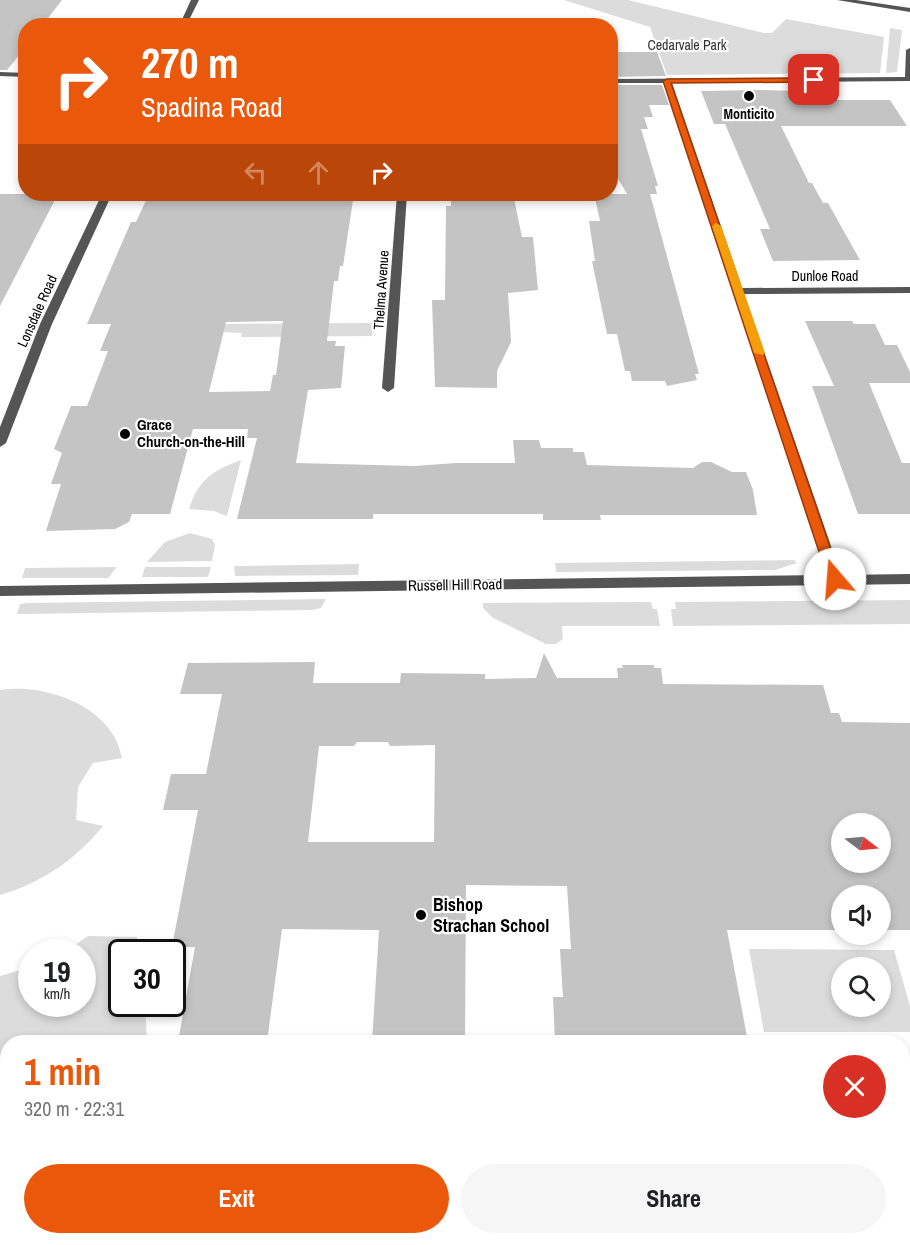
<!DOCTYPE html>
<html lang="en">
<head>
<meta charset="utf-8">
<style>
  body { margin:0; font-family:"Archivo Narrow",sans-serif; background:#f6f6f6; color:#202124; height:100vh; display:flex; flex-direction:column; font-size:22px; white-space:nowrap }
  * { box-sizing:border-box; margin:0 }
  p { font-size:20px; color:#757577 }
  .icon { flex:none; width:33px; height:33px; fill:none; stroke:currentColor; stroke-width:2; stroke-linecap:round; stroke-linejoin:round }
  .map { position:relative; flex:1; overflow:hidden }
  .drawer { position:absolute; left:0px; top:1035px; width:910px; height:210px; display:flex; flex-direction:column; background:#fff; border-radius:24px 24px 0 0; box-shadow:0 3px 9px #0003 }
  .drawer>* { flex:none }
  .hud { position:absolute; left:18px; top:18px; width:600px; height:183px; border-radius:24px; box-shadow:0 3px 9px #0003; background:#ea580c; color:#fff; overflow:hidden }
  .needle { width:39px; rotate:106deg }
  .buttons { position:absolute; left:831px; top:813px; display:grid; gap:12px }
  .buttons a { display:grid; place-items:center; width:60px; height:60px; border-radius:50%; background:#fff; box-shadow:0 3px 9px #0003; font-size:30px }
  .speed { position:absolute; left:18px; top:939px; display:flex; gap:12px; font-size:30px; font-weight:700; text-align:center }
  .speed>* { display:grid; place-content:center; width:78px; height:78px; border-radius:50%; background:#fff; box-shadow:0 3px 9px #0003; line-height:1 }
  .speed small { font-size:15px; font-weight:400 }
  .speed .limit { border:3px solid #111; border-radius:9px; background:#fff; color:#111 }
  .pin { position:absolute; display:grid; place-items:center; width:51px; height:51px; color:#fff; margin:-26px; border-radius:12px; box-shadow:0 3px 9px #0006 }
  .me { position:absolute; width:66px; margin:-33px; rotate:342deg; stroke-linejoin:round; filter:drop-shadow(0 0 4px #0008) }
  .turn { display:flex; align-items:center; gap:21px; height:126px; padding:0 24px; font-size:27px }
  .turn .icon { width:78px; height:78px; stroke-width:2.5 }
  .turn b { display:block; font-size:42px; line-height:51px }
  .lanes { display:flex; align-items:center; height:57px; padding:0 24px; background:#0003; justify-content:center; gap:30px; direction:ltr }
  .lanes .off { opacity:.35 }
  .round { display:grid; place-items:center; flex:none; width:63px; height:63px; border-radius:32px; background:#f6f6f6 }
  .overview { display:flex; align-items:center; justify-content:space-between; height:102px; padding:0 24px }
  h1 { font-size:36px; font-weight:700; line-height:45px; color:#ea580c }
  .primary-button { display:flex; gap:12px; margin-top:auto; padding:12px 24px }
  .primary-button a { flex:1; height:69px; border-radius:36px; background:#ea580c; color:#fff; font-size:24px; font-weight:700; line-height:69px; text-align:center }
  .primary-button a+a { background:#f6f6f6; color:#202124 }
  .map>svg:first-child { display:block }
  .green { fill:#dcdcdc; fill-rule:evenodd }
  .building { fill:#c4c4c4; fill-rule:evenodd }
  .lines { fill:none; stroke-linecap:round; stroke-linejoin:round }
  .minor { fill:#555; fill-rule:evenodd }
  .route { fill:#ea580c; stroke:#983908; stroke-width:1.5 }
  .slow { fill:#f59e0b }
  .poi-dot { fill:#000; stroke:#fff; stroke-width:2 }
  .labels { text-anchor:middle; stroke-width:4.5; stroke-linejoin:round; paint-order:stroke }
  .far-park-label { font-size:14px; fill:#333; stroke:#fff }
  .far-poi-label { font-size:14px; font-weight:bold; fill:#000; stroke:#fff }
  .far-street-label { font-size:14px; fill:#000; stroke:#fff }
  .poi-label { font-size:15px; font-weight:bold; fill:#000; stroke:#fff; text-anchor:start }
  .street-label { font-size:15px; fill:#000; stroke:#fff }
  .near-poi-label { font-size:18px; font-weight:bold; fill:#000; stroke:#fff; text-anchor:start }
</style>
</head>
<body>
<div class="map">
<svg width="910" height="1245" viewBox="0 0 910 1245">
  <rect width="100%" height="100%" fill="#fff"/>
  <path class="green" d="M 564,0 L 628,0 L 764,33 L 772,33 L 786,19 L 884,37 L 880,73 L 667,75 L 650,27 Z
    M 890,28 L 902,30 L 897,72 L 886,73 Z
    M 373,323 L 372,336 L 241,337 L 242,333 L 222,332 L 224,324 Z
    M 241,460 L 227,516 L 214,511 L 189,509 C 199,479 212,471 241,460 Z
    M 190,533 L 212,539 L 215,545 L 212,561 L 147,562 L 165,542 Z
    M 794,560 L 797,563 L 775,570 L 556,572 L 555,563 Z
    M 359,564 L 358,575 L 235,576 L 234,566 Z
    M 117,567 L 108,578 L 22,578 L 25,568 Z
    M 145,567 L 211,567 L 208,577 L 142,577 Z
    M 326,599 L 321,608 L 312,610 L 17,614 L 20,604 L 28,603 Z
    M 910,600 L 910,624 L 673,626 L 671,609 L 676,609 L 675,602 Z
    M 651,602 L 653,609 L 657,609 L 660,626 L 562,626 L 563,639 L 556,644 L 546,644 L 493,618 L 483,608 L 483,603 Z
    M 0,690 C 47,683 113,707 122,758 L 93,763 L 78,787 L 76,820 L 103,826 C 76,859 42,883 0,895 Z
    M 88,936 L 137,937 L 139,952 L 122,952 L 122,1004 L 145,1004 L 147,1042 L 8,1042 L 8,1211 L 0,1212 L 0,976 L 31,967 L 32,1004 L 82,1004 L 82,952 L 65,952 Z
    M 749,949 L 894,950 L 910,1006 L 910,1032 L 764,1032 ZM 842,968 L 880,968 L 880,1006 L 842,1006 Z
    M 903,1058 L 910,1059 L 910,1133 L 903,1133 Z
    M 903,1162 L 910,1162 L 910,1234 L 903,1234 Z
    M 0,1225 L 7,1225 L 8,1238 L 208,1238 L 203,1245 L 0,1245 Z
    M 262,1238 L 546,1238 L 546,1242 L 257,1245 Z"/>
  <path class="building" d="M 0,0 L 62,0 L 42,26 L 26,26 L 26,47 L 7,70 L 0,70 Z
    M 610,52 L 657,52 L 666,76 L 610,77 Z
    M 610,85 L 662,85 L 669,105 L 649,105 L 653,117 L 644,117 L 648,129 L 641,129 L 658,186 L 655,186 L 657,194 L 650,194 L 699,374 L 695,374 L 697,380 L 667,386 L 665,381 L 632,381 L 630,371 L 625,371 L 617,334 L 607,334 L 592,261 L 595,261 L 589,221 L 600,221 L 595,198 L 599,198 L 598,194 L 627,194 L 610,165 Z
    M 759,90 L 798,91 L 802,100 L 890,100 L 907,126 L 781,126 L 809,183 L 812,183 L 823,203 L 828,203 L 860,260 L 773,261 L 760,229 L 770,229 L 725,124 L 714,124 L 701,91 Z
    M 0,194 L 58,194 L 0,306 Z
    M 314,194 L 354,194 L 343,266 L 340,266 L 338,281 L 334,281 L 327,341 L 336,341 L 335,346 L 345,346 L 341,388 L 308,390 L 296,463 L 415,466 L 456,463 L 515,463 L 513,440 L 539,440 L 541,448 L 573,448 L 573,452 L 584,452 L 587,465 L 693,468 L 702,462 L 711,462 L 732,472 L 746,472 L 753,490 L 757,515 L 600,515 L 601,520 L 543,520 L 543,514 L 373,514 L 373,519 L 237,519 L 257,438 L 247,438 L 248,429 L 193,429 L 170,514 L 132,514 L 129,522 L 115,529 L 46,531 L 61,484 L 51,484 L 62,453 L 54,449 L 71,406 L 87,406 L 108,351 L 100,351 L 111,324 L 87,324 L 131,222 L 136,222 L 148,196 L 313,197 ZM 283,321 L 276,375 L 273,375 L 270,391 L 209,392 L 226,322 Z
    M 513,194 L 522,237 L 533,237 L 538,290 L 508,293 L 511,342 L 497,371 L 497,388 L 435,387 L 432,300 L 445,300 L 446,206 L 451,206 L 451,195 Z
    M 805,321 L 852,321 L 854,324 L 875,324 L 885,345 L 897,345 L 910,372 L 910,383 L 869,383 L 902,463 L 910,463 L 910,514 L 858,514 L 812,386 L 834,386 Z
    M 544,653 L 557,678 L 618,678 L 617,668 L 623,668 L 622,665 L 654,665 L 654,668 L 661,668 L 663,684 L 823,685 L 831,713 L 839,713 L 842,722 L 910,723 L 910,930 L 880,930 L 880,896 L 842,896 L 842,930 L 727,930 L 748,1042 L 555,1042 L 553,997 L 563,997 L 560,949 L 571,949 L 567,886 L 466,885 L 465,1042 L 372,1042 L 379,930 L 282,929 L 267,1042 L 178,1042 L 195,947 L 172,947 L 198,810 L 163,810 L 171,774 L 206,774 L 222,694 L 180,694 L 188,663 L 315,662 L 313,683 L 400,683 L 401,673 L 485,674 L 485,679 L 536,678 ZM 357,742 L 388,742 L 390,746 L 435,745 L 434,842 L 308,842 L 319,746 L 354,746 ZM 842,824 L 880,824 L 880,862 L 842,862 Z"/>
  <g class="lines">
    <path class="minor" d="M 191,0 L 199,0 L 186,26 L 179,26 Z
      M 837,0 L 856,0 L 910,8 L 910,12 Z
      M 910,48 L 910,81 L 672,83 L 742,288 L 910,287 L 910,293 L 744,294 L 841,575 L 910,574 L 910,584 L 0,596 L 0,586 L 827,575 L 664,83 L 610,83 L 610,79 L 905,77 L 906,50 Z
      M 0,72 L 26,73 L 26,77 L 0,76 Z
      M 102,194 L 112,194 L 52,324 L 6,443 L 0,447 L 0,427 L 40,324 Z
      M 397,194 L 407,194 L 394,388 L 388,392 L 382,388 Z"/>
  </g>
  <path class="route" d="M 814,78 L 817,82 L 671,83 L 841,579 L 835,583 L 828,579 L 663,81 L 667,79 Z"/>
  <path class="slow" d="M 716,223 L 721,226 L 765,353 L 763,355 L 754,353 L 712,226 Z"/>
  <g class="poi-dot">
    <circle cx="749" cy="96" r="6"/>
    <circle cx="125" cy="434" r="6"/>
    <circle cx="421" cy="915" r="6"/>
  </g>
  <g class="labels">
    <g class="far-park-label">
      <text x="687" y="50">Cedarvale Park</text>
    </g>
    <g class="far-poi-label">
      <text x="749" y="119">Monticito</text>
    </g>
    <g class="far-street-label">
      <text x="825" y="281">Dunloe Road</text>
      <text transform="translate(381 290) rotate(-86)" y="5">Thelma Avenue</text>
      <text transform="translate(37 311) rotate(-66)" y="5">Lonsdale Road</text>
    </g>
    <g class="poi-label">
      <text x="137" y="430">Grace<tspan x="137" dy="17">Church-on-the-Hill</tspan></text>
    </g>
    <g class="street-label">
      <text transform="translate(455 585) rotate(-1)" y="5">Russell Hill Road</text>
    </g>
    <g class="near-poi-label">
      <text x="433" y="911">Bishop<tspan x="433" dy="21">Strachan School</tspan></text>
    </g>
  </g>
</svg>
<div class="buttons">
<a><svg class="needle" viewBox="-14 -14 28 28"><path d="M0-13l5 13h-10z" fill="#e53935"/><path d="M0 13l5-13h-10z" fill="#757577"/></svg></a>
<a><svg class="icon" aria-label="sound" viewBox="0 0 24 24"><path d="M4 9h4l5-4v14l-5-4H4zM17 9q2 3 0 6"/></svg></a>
<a><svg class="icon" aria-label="search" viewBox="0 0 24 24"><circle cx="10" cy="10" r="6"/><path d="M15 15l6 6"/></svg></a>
</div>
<div class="speed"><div>19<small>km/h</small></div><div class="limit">30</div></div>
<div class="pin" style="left:814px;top:80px;background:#d93025"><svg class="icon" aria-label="arrive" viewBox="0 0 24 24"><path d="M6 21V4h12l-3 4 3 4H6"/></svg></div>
<svg class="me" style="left:835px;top:579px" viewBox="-20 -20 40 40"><circle r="19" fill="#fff"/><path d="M0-13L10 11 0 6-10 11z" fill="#ea580c"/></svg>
<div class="hud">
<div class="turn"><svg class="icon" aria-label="right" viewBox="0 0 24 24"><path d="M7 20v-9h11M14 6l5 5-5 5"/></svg><div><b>270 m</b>Spadina Road</div></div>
<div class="lanes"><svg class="icon off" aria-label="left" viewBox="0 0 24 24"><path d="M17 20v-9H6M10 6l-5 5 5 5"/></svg><svg class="icon off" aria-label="ahead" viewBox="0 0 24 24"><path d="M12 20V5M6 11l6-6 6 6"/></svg><svg class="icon" aria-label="right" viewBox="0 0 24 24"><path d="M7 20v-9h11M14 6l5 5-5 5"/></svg></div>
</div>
<section class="drawer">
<div class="overview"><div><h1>1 min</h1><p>320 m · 22:31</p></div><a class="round" style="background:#d93025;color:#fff"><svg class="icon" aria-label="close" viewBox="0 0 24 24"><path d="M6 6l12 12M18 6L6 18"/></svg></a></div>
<div class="primary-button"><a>Exit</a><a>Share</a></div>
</section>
</div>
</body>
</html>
